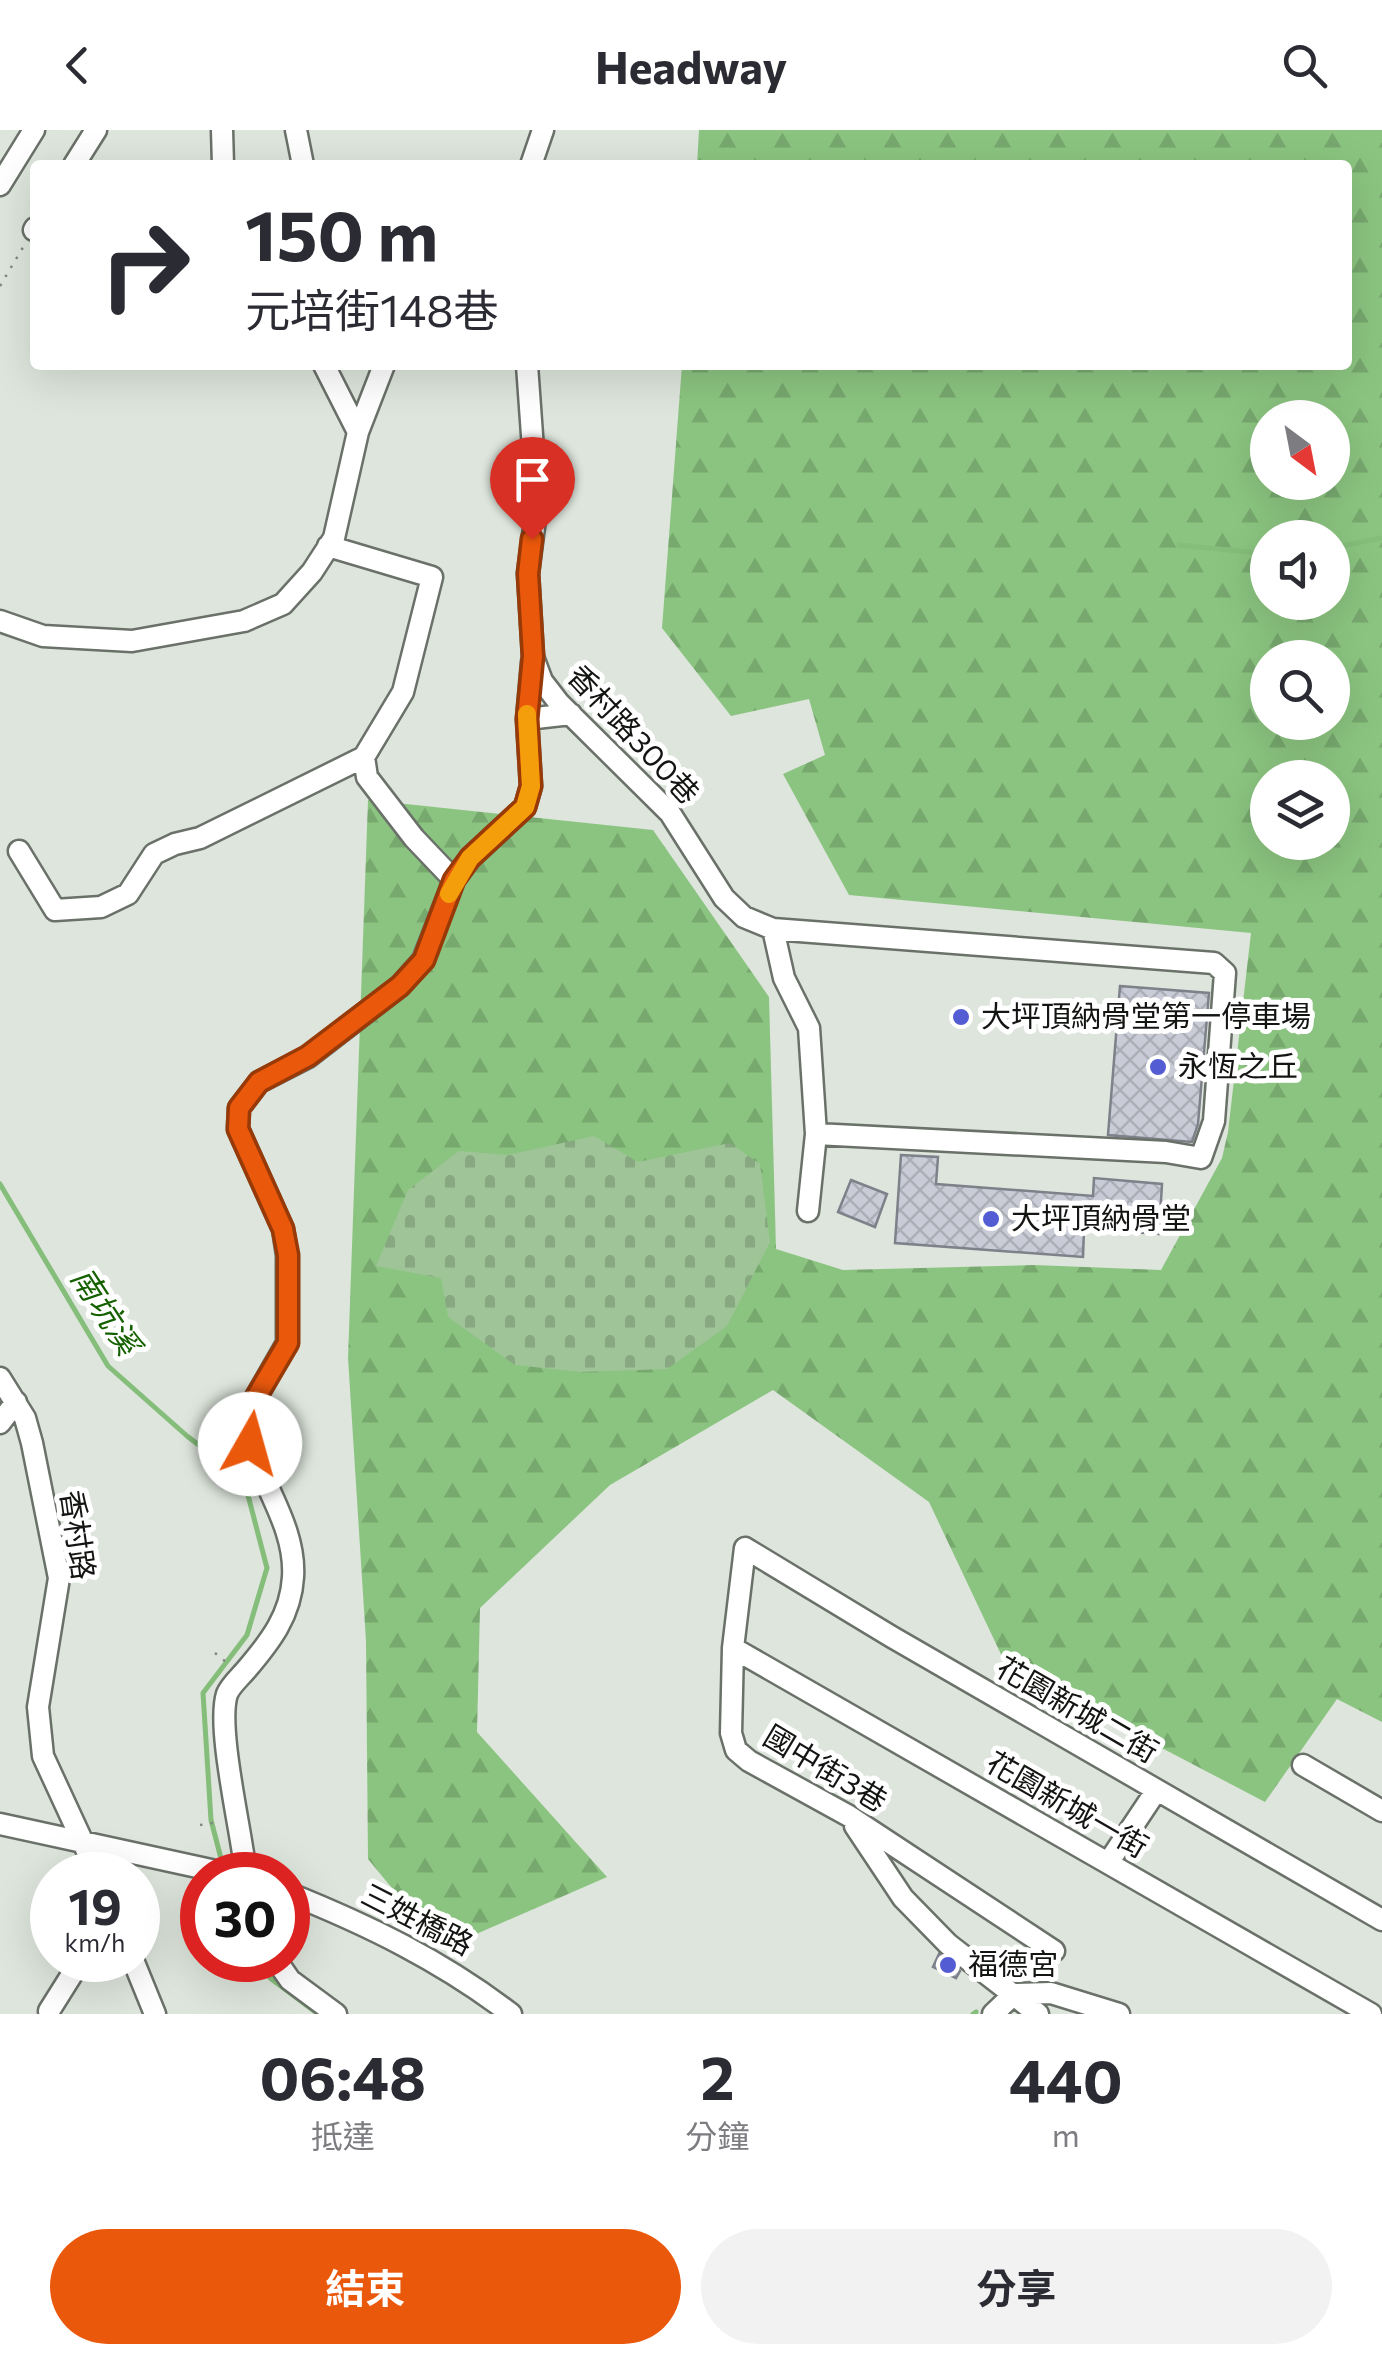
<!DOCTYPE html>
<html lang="zh-TW">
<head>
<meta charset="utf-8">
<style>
  body { margin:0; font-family:Commissioner,"Noto Sans TC",sans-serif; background:#f2f2f3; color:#2b2b33; height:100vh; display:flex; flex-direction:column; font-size:38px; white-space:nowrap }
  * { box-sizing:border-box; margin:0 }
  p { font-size:32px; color:#7c7c81 }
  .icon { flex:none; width:55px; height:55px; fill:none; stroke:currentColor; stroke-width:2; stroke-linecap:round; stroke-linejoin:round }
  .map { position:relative; height:1884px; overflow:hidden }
  .sheet { display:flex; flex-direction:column; background:#fff; flex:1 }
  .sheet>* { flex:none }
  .top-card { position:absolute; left:30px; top:30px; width:1322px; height:210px; border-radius:10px; box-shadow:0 10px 40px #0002; background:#fff; color:#2b2b33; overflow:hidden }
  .needle { width:65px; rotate:148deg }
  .controls { position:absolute; left:1250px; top:270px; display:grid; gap:20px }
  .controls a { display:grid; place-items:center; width:100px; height:100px; border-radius:50%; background:#fff; box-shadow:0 10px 40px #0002; font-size:50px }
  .speed { position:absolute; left:30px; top:1722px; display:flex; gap:20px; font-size:50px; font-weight:700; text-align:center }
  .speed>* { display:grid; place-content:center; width:130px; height:130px; border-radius:50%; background:#fff; box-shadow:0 10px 40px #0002; line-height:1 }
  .speed small { font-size:25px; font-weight:400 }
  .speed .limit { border:15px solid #d22; background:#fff; color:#111 }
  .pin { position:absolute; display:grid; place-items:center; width:85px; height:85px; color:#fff; margin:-102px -42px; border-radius:50% 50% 50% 0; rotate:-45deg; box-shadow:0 0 10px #0007 }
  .pin .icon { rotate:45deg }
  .me { position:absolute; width:110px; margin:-55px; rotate:7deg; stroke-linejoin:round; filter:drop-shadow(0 0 8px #0008) }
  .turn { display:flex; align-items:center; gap:35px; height:210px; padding:0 50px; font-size:45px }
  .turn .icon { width:130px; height:130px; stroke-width:2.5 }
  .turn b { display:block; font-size:70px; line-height:85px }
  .eta { display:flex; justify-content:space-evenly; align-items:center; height:170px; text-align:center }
  .eta b { font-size:60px; font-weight:700; line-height:70px }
  .cta { display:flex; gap:20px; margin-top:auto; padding:20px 50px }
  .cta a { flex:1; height:115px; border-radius:60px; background:#ea580c; color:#fff; font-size:40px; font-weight:700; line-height:115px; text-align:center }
  .cta a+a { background:#f2f2f3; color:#2b2b33 }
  header { display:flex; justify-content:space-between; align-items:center; height:130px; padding:0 50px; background:#fff; font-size:45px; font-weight:700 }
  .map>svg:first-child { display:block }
  .forest { fill:url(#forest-firs); fill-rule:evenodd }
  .cemetery { fill:url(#cemetery-stones) }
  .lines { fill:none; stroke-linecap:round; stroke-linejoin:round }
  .stream { stroke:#85bd7a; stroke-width:5 }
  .building { fill:url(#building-cross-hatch); stroke:#7e808a; stroke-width:2.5 }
  .minor-casing { stroke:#6a7169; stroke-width:25 }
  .path { stroke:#818780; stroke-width:2.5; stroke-dasharray:2.5 8; stroke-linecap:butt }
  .minor { stroke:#fff; stroke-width:20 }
  .route-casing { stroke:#983908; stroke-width:25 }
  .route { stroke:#ea580c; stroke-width:18 }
  .slow { stroke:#f59e0b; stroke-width:18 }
  .poi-dot { fill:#535cd2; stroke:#fff; stroke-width:4 }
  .labels { text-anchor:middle; stroke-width:10; stroke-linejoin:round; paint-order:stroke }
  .street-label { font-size:30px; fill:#131512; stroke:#fff }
  .poi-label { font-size:30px; fill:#131512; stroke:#fff; text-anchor:start }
  .water-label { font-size:32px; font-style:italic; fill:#156100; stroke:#fff }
</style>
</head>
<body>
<header><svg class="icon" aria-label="back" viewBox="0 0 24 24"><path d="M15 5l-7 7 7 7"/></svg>Headway<svg class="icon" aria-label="search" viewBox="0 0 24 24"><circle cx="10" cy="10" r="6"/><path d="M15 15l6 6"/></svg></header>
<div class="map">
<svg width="1382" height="1884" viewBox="0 0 1382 1884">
  <defs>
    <pattern id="forest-firs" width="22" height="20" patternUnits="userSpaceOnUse" patternTransform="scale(2.5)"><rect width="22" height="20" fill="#8bc480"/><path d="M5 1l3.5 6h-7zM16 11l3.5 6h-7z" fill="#77a86e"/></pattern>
    <pattern id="cemetery-stones" width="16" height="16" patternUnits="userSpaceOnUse" patternTransform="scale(2.5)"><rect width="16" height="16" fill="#9ec497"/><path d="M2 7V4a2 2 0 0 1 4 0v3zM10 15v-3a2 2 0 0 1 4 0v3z" fill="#87a881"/></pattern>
    <pattern id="building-cross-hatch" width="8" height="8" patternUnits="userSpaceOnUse" patternTransform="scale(2.5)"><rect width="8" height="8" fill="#c9ccd6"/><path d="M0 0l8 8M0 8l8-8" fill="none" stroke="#acaeb7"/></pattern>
  </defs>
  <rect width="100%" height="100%" fill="#dde5dc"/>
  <path class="forest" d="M 699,0 L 1382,0 L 1382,1592 L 1337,1569 L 1265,1672 L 1007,1537 L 929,1372 L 773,1260 L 610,1355 L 480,1478 L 477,1602 L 607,1747 L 442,1819 L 368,1729 L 366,1511 L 348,1228 L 368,670 L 653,700 L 769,867 L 776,1119 L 843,1140 L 1034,1135 L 1161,1140 L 1222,1028 L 1228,1002 L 1251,803 L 849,765 L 783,644 L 825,625 L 809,569 L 731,586 L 662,498 L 682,235 L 1348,235 L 1348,35 L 697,35 ZM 1268,288 L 1332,288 L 1332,352 L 1268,352 ZM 1268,408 L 1332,408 L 1332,472 L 1268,472 ZM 1268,528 L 1332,528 L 1332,592 L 1268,592 ZM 1268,648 L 1332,648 L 1332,712 L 1268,712 Z"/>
  <path class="cemetery" d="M 594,1006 L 638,1032 L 730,1013 L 760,1034 L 770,1112 L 727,1196 L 667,1239 L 581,1242 L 515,1235 L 448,1187 L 441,1148 L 376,1136 L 408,1060 L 459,1021 L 508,1025 Z"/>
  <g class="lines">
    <path class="stream" d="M 1179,415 L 1268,424
      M 1332,418 L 1382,408
      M 0,1054 L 108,1236 L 187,1306 L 244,1350 L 267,1438 L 247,1505 L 203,1563 L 211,1690 L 223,1736
      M 261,1830 L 270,1848 L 318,1884
      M 973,1884 L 976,1882"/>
  </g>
  <path class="building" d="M 1120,856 L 1209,863 L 1198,994 L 1192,1012 L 1108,1005 Z
    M 901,1025 L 938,1027 L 936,1054 L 1093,1066 L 1094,1048 L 1162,1054 L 1159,1104 L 1084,1099 L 1083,1127 L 895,1113 Z
    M 851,1050 L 887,1064 L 875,1097 L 838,1082 Z
    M 939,1824 L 960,1841 L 956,1848 L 933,1837 Z"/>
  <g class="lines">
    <g class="minor-casing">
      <path id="minor" d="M 222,0 L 223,35
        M 296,0 L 303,35
        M 74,35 L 96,0
        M 531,35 L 543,0
        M 0,55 L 34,0
        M 34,100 L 35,98
        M 324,235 L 358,302
        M 527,235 L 537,375 L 528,443 L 533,527 L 542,551 L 559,573 L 670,683 L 724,768 L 744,787 L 773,799 L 1214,833 L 1225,843 L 1214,991 L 1201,1028 L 1166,1022 L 816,1004
        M 328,416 L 432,447 L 403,562 L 364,627 L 367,647 L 414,708 L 454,750
        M 0,491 L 43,506 L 132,511 L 244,491 L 283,474 L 312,442 L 334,408 L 358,302 L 384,235
        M 527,589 L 571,584
        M 19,721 L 55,780 L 101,777 L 128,764 L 154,724 L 175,714 L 200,708 L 364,627
        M 773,799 L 784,848 L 809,898 L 816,1004 L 808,1081
        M 0,1248 L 25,1288 L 32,1313 L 59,1448 L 38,1577 L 43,1626 L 98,1745
        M 0,1293 L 16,1272
        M 733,1518 L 1371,1884
        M 1303,1635 L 1382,1681
        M 0,1694 L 234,1745
        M 855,1696 L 903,1768 L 948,1814 L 1038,1884
        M 1108,1733 L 1156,1661
        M 246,1745 C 242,1703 216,1598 227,1564 C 230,1556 240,1547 246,1540 C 270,1512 291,1485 293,1447 C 297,1385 241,1332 248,1281 L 287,1213 L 287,1125 L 283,1099 L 238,999 L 239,978 L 259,952 L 308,927 L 400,856 L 423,830 L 454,750 L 470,728 L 525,677 L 531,656 L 527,589 L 532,532
        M 288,1763 C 368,1795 442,1831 511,1884
        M 1054,1821 L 849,1686 L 749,1631 L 736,1620 L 731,1603 L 733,1518 L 745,1418 L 892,1507 L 1382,1790
        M 133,1830 L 155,1884
        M 276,1830 L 290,1850 L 336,1884
        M 49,1881 L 81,1830
        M 993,1884 L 1014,1864 L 1051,1863 L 1119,1884"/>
    </g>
    <path class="path" d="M 0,156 L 25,114
      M 215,1523 L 226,1532
      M 200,1695 L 219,1692"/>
    <use href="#minor" class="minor"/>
  </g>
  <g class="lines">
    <g class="route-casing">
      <path id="route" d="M 250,1314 L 246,1293 L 248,1281 L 288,1213 L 288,1125 L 283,1099 L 238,999 L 239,978 L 259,952 L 308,926 L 400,856 L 424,830 L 454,750 L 470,728 L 525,677 L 531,656 L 527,589 L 533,526 L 528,444 L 532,409"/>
    </g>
    <use href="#route" class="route"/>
    <path class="slow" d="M 449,764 L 470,728 L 525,677 L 531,656 L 527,584"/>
  </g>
  <g class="poi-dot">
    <circle cx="961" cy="887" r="10"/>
    <circle cx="1158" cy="937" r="10"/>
    <circle cx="991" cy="1089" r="10"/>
    <circle cx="948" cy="1835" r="10"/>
  </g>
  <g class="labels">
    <g class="street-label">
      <text transform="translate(633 605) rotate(47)" y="10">香村路300巷</text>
      <text transform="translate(77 1405) rotate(82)" y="10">香村路</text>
      <text transform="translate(1077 1580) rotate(30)" y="10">花園新城二街</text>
      <text transform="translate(825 1639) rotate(31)" y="10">國中街3巷</text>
      <text transform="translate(1067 1675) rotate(30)" y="10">花園新城一街</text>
      <text transform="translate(417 1790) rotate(27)" y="10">三姓橋路</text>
    </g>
    <g class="poi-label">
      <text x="981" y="897">大坪頂納骨堂第一停車場</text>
      <text x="1178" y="947">永恆之丘</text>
      <text x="1011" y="1099">大坪頂納骨堂</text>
      <text x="968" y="1845">福德宮</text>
    </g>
    <g class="water-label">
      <text transform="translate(105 1181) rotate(57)" y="11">南坑溪</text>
    </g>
  </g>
</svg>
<div class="controls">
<a><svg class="needle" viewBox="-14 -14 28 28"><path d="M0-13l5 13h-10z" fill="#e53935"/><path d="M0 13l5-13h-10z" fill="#7c7c81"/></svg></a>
<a><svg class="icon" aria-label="sound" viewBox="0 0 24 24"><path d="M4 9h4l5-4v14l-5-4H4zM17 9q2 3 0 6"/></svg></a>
<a><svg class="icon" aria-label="search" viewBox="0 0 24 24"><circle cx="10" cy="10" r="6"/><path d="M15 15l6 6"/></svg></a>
<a><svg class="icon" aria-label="layers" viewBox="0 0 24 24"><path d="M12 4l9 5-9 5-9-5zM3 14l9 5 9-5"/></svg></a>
</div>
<div class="speed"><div>19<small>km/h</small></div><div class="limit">30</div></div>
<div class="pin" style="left:532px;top:409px;background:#d93025"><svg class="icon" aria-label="arrive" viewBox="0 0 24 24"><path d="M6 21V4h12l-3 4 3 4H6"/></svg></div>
<svg class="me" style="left:250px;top:1314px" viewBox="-20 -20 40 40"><circle r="19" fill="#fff"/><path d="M0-13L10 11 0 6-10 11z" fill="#ea580c"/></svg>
<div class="top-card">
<div class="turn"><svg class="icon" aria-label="right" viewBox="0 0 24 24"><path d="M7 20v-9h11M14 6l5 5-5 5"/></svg><div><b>150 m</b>元培街148巷</div></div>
</div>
</div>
<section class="sheet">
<div class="eta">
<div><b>06:48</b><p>抵達</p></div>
<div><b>2</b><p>分鐘</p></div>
<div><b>440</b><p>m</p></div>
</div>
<div class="cta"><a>結束</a><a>分享</a></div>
</section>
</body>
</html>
